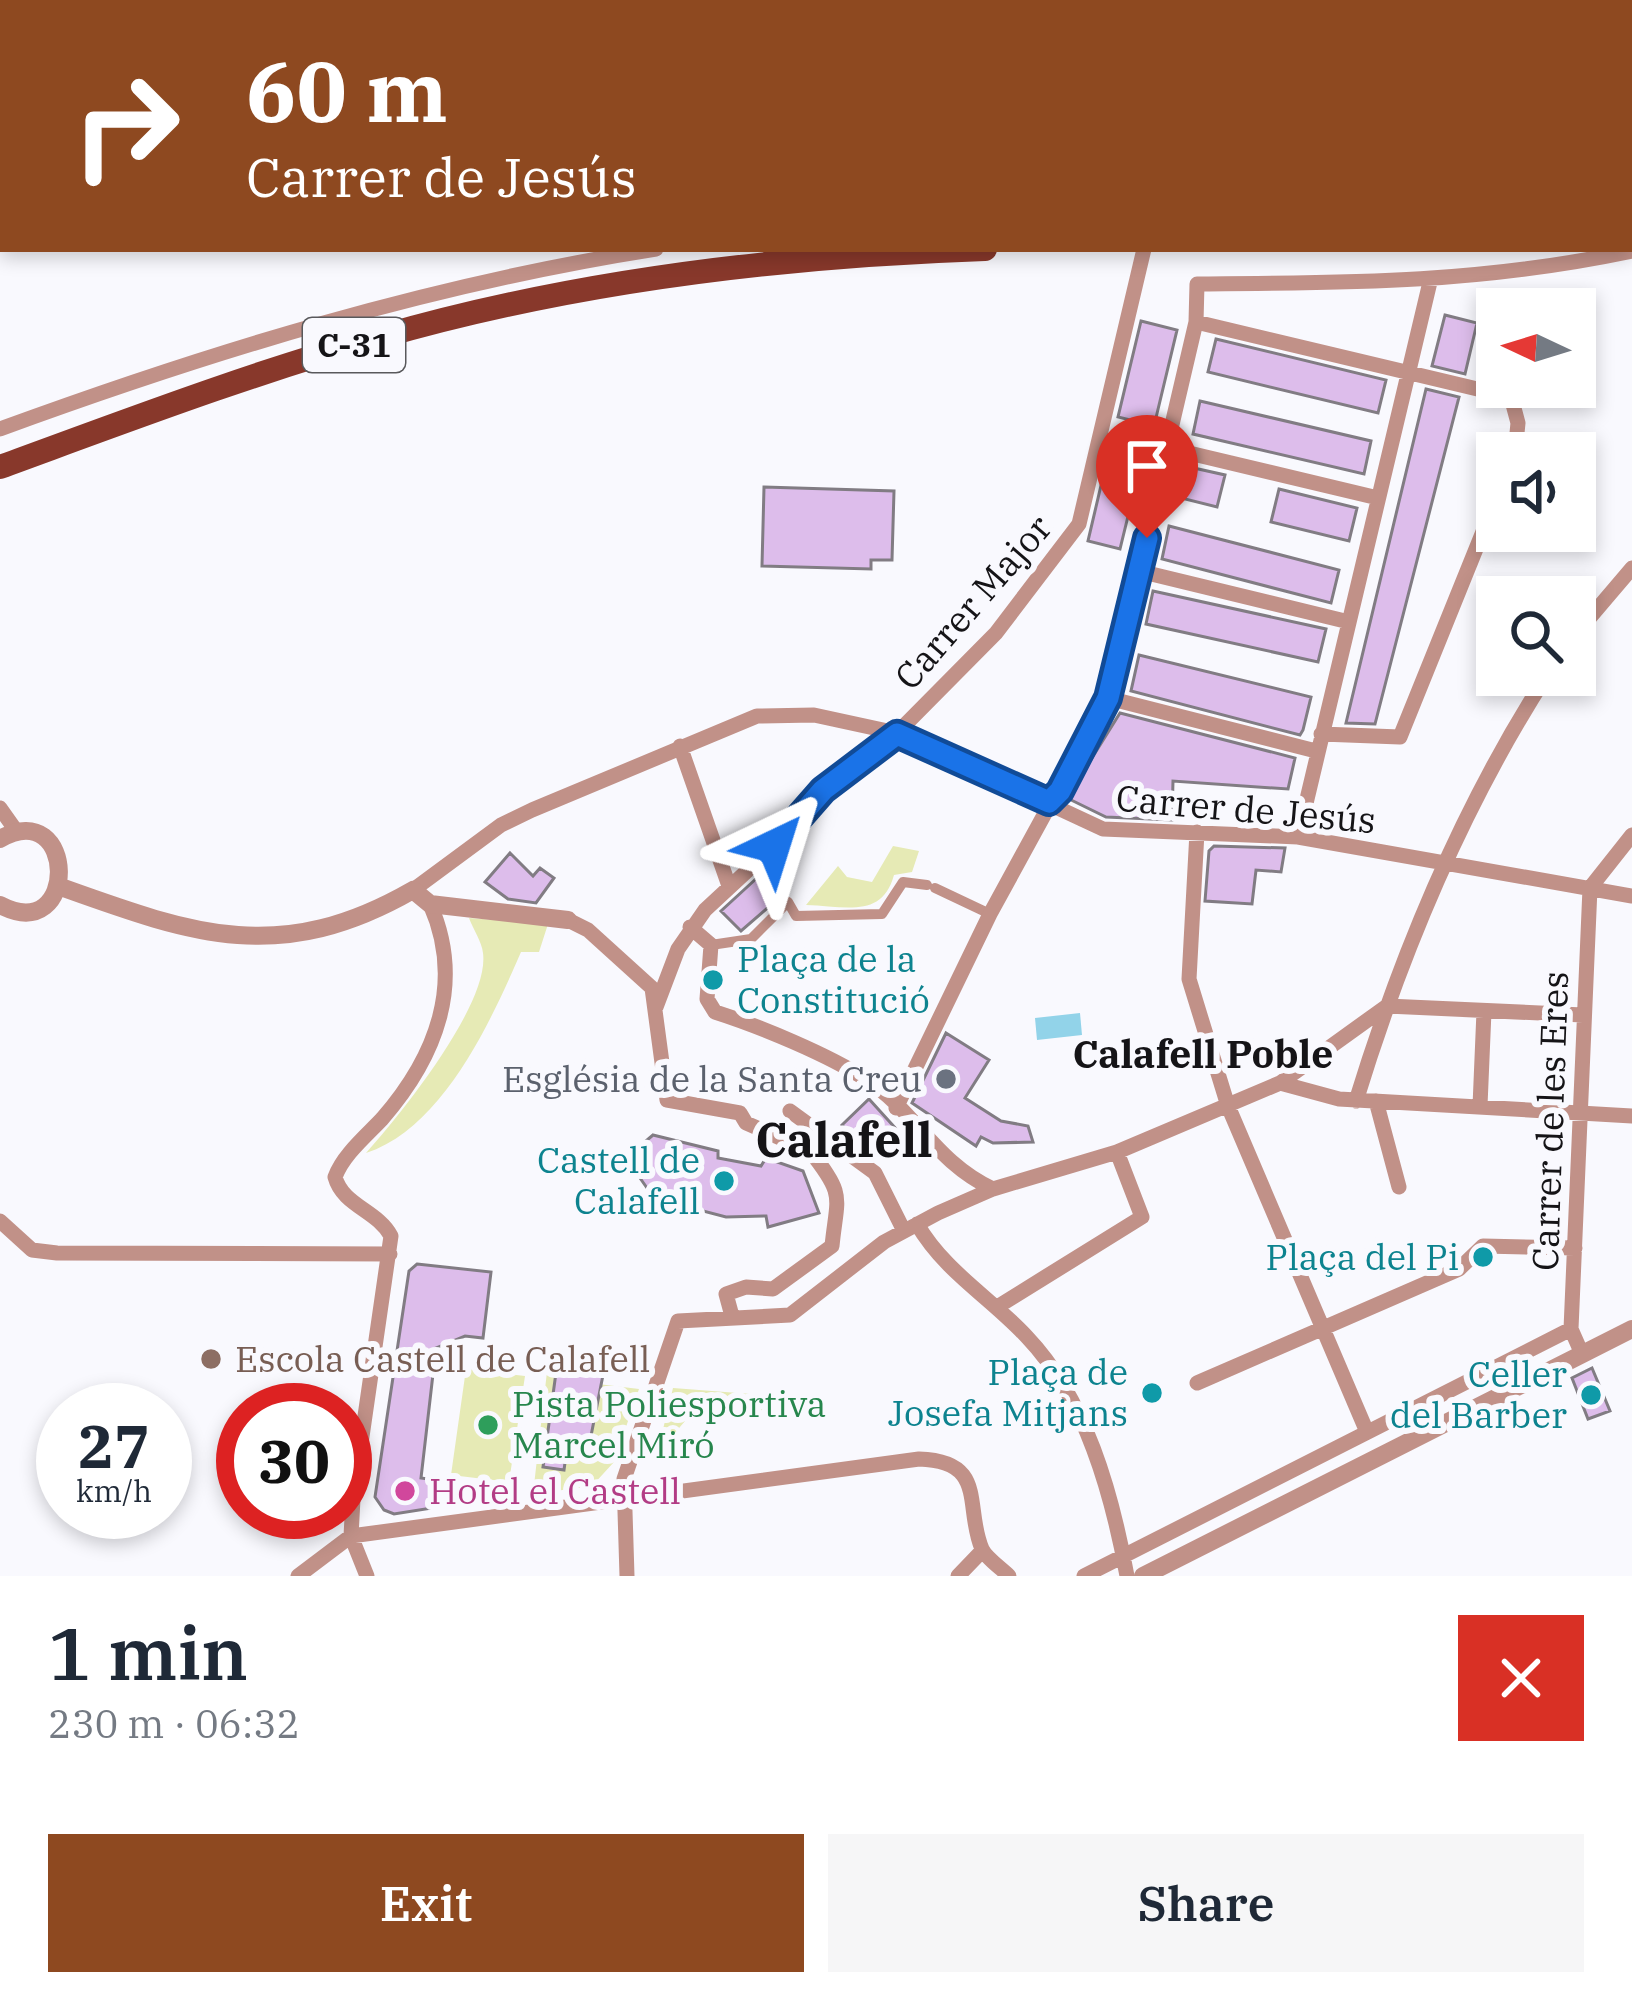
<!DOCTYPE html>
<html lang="en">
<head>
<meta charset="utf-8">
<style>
  body { margin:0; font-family:"IBM Plex Serif",serif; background:#f6f6f7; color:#1f2937; height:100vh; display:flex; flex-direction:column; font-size:45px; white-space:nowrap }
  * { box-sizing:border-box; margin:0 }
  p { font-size:39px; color:#747a83 }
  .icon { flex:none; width:66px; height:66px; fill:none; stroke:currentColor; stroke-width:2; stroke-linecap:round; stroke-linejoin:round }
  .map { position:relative; height:1576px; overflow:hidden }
  .panel { display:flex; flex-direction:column; background:#fff; flex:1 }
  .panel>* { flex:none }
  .top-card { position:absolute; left:0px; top:0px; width:1632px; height:252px; box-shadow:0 6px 18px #0003; background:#8e4920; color:#fff; overflow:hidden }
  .needle { width:78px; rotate:274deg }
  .tools { position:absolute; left:1476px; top:288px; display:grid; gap:24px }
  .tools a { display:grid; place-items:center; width:120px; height:120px; border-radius:0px; background:#fff; box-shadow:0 6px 18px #0003; font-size:60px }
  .speed { position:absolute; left:36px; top:1383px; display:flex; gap:24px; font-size:60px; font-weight:700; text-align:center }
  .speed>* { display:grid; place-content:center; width:156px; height:156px; border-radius:50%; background:#fff; box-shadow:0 6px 18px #0003; line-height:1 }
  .speed small { font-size:30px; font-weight:400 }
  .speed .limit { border:18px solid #d22; background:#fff; color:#111 }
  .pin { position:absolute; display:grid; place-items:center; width:102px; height:102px; color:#fff; margin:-123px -51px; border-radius:50% 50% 50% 0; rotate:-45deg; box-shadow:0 0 12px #0007 }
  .pin .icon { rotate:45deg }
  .me { position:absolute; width:132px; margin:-66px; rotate:41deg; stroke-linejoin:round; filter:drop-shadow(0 0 9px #0008) }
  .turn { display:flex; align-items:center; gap:42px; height:252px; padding:0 48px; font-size:54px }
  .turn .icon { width:156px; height:156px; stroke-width:2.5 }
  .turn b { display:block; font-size:84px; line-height:102px }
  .round { display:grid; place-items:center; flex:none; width:126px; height:126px; border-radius:0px; background:#f6f6f7 }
  .overview { display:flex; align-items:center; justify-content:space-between; height:204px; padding:0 48px }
  h1 { font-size:72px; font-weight:600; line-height:90px }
  .cta { display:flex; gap:24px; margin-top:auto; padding:24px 48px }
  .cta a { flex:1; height:138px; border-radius:0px; background:#8e4920; color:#fff; font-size:48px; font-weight:600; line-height:138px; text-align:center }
  .cta a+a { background:#f6f6f7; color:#1f2937 }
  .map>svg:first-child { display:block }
  .green { fill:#e6eab5 }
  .water { fill:#92d3e9 }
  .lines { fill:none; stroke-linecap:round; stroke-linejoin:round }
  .stream { stroke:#92d3e9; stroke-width:4.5 }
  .building { fill:#ddbdeb; stroke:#817c83; stroke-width:3 }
  .pedestrian { stroke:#c19188; stroke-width:10 }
  .minor { stroke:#c19188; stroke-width:15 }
  .tertiary { stroke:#c19188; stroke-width:18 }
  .primary { stroke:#88382b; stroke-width:24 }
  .route-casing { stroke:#114b97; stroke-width:30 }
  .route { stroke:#1a73e8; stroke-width:21 }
  .culture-dot { fill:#0f9aa8; stroke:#f9f9fe; stroke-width:4.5 }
  .worship-dot { fill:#6b7280; stroke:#f9f9fe; stroke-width:4.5 }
  .education-dot { fill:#8d6e63; stroke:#f9f9fe; stroke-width:4.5 }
  .leisure-dot { fill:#2e9e5b; stroke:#f9f9fe; stroke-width:4.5 }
  .hotel-dot { fill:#d1479c; stroke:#f9f9fe; stroke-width:4.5 }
  .labels { text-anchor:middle; stroke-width:12; stroke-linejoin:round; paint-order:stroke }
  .shield { fill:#f9f9fe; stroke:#59595c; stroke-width:3 }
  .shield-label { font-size:33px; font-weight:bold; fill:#151417 }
  .street-label { font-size:36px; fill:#151417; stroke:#f9f9fe }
  .culture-label { font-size:36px; fill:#0d838f; stroke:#f9f9fe; text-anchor:end }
  .worship-label { font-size:36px; fill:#5b616d; stroke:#f9f9fe; text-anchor:end }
  .education-label { font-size:36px; fill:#785e54; stroke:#f9f9fe; text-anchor:start }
  .leisure-label { font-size:36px; fill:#27864d; stroke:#f9f9fe; text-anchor:start }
  .hotel-label { font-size:36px; fill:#b23c85; stroke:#f9f9fe; text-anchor:start }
  .neighbourhood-label { font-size:39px; font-weight:bold; fill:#151417; stroke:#f9f9fe }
  .district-label { font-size:48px; font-weight:bold; fill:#151417; stroke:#f9f9fe }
</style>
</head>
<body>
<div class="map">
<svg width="1632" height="1576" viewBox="0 0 1632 1576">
  <rect width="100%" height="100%" fill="#f9f9fe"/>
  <path class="green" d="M 893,846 L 919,851 L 912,872 L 894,875 C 882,919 845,906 806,905 L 838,866 L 847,877 L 872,882 Z
    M 469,918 L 548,924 L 539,952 L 521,952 C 491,1021 443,1128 366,1153 C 400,1115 490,1004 483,953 C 482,942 473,929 469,918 Z
    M 548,1363 L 557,1364 L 544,1467 L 567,1448 L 588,1450 L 598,1384 L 639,1389 L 614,1462 L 592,1486 L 533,1494 Z
    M 466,1369 L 525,1376 L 509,1482 L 451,1475 Z
    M 673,1388 L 791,1397 L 790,1420 L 691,1414 L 657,1454 Z"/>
  <path class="water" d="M 1080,1013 L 1082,1035 L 1037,1040 L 1035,1018 Z"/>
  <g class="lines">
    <path class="stream" d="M 610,0 L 615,3
      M 1189,0 L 1192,3
      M 280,3 L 284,0
      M 791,3 L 799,0
      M 0,80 L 3,81
      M 1629,104 L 1632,104"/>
  </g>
  <path class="building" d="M 1445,315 L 1477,323 L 1465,374 L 1432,366 Z
    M 1141,321 L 1177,330 L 1154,426 L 1118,417 Z
    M 1216,339 L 1386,380 L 1378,413 L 1208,372 Z
    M 1426,389 L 1459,397 L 1375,724 L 1346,723 Z
    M 1200,401 L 1371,441 L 1364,474 L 1193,434 Z
    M 1110,447 L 1143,455 L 1120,549 L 1088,541 Z
    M 1185,466 L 1225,475 L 1217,507 L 1177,497 Z
    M 764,487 L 894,491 L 892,560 L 871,560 L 871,569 L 762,566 Z
    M 1279,489 L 1357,508 L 1349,541 L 1271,522 Z
    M 1169,526 L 1339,570 L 1331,603 L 1162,559 Z
    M 1153,591 L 1326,629 L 1318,662 L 1146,624 Z
    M 1139,655 L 1311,697 L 1303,730 L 1300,735 L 1131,691 Z
    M 1120,713 L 1295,758 L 1288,789 L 1173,781 L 1172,820 L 1106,817 L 1067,798 Z
    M 1214,846 L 1285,848 L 1281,872 L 1256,870 L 1252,904 L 1205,901 L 1209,851 Z
    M 510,853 L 533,876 L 540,868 L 554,878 L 536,903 L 508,899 L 485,882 Z
    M 758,877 L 779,898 L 741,931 L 721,911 Z
    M 946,1033 L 989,1060 L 965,1098 L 1001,1121 L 1028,1126 L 1033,1142 L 993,1143 L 981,1137 L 976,1146 L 912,1103 Z
    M 869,1099 L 897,1130 L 870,1155 L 842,1125 Z
    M 653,1135 L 718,1151 L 718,1158 L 761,1166 L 766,1158 L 803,1171 L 819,1213 L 768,1227 L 766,1216 L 726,1217 L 692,1208 L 681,1214 L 683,1202 L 656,1184 L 647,1188 L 626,1158 Z
    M 417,1264 L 491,1272 L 483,1338 L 465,1336 L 436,1348 L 421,1478 L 435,1480 L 432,1508 L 394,1514 L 384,1510 L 375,1497 L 409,1271 Z
    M 559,1351 L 644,1363 L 642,1376 L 604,1370 L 588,1451 L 567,1448 L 564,1470 L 543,1467 Z
    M 1592,1368 L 1610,1411 L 1588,1419 L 1572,1378 Z"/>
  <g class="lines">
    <path class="pedestrian" d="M 935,888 L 990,914
      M 711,945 L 751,939 L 788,902 L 796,916 L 882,914 L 903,882 L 927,885"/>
    <path class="minor" d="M 1312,3 L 1312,0
      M 1629,165 L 1632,165
      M 1196,322 L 1511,397 L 1518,423 L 1515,453
      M 0,429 C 213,351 432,284 656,249
      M 1168,448 L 1378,498
      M 1139,571 L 1349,622
      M 1575,635 L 1632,568
      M 1108,698 L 1316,751
      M 1321,734 L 1400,737 L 1497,497
      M 680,746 L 729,886
      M 0,808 L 17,832
      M 1197,832 L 1189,979 L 1228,1106 L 1367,1432
      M 1298,837 L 1430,282
      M 413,890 L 501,825 L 532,810 L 757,716 L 814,715 L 897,733 L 1103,829 L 1298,837 L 1632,896
      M 568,920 L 588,930 L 652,988 L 667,1100 L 740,1113 L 746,1123 L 810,1151
      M 690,927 L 711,945 L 707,999 L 715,1012 C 759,1026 829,1055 867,1080 C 916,1112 935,1162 993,1189
      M 1387,1006 L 1583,1015
      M 656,1007 L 678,949 L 705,910 L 774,846 L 823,790 L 897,733 L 996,633 L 1079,524 L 1144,249
      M 1280,1083 L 1339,1099 L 1632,1116
      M 1356,1101 C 1402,951 1462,807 1547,675
      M 1376,1101 L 1399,1187
      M 1480,1106 L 1484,1011
      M 896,1108 L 990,914 L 1108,698 L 1196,322 L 1197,284 C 1351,283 1480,283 1632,251
      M 790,1111 L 875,1173 L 904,1231
      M 0,1221 L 32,1250 L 57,1253 L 390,1254
      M 917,1224 C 945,1272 990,1297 1027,1337 C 1086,1399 1112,1494 1127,1576
      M 997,1307 L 1142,1217 L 1117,1152
      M 732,1316 L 726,1294 L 746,1287 L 773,1289 L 832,1246 C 837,1196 846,1196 810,1151
      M 1582,1354 L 1571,1329 L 1590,888 L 1632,835
      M 1197,1383 L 1459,1269 L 1483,1246 L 1575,1248
      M 298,1576 L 351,1536 L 919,1459 C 988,1461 964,1507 982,1549 C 986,1558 1001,1568 1009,1576
      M 367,1576 L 351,1536 L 353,1499 L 391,1236 C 377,1210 343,1206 335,1177 C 343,1155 366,1136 382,1119 C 436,1057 465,983 430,904
      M 627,1576 L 624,1479 L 678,1321 L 790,1315 L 884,1242 L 938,1213 L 993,1189 L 1117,1152 L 1280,1083 L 1387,1006
      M 958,1576 L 982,1551
      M 1084,1576 L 1571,1329"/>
    <path class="tertiary" d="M 0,839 C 77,795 80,947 0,905
      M 58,886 C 192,934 279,967 413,890 L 430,904 L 568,920
      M 1143,1576 L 1632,1329"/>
    <path class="primary" d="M 1629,204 L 1632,204
      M 1629,222 L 1632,222
      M 0,467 C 126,421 252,373 380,337 C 577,280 781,256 985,249"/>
  </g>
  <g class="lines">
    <g class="route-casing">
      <path id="route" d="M 774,846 L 823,790 L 897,734 L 1049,802 L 1060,791 L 1108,698 L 1147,538"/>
    </g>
    <use href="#route" class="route"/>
  </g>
  <g class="culture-dot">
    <circle cx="713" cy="980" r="12"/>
    <circle cx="724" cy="1181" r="12"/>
    <circle cx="1483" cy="1257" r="12"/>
    <circle cx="1152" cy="1393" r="12"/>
    <circle cx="1591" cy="1395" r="12"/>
  </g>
  <circle class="worship-dot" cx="946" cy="1079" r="12"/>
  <circle class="education-dot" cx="211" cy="1359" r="12"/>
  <circle class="leisure-dot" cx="488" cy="1425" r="12"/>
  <circle class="hotel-dot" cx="405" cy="1491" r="12"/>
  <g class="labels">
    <rect class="shield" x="303" y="318" width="102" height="54" rx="9"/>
    <g class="shield-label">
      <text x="354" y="357">C-31</text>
    </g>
    <g class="street-label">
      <text transform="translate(973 602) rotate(-49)" y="13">Carrer Major</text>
      <text transform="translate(1246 809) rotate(5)" y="13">Carrer de Jesús</text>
      <text transform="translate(1550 1121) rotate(-88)" y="13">Carrer de les Eres</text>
    </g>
    <g class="culture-label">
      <text x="737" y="972" text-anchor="start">Plaça de la<tspan x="737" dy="41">Constitució</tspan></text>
      <text x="700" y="1173">Castell de<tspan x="700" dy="41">Calafell</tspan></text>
      <text x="1459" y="1270">Plaça del Pi</text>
      <text x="1128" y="1385">Plaça de<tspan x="1128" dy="41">Josefa Mitjans</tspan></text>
      <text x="1567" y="1387">Celler<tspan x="1567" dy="41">del Barber</tspan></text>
    </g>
    <g class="worship-label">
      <text x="922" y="1092">Església de la Santa Creu</text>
    </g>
    <g class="education-label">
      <text x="235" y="1372">Escola Castell de Calafell</text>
    </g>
    <g class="leisure-label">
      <text x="512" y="1417">Pista Poliesportiva<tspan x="512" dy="41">Marcel Miró</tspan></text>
    </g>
    <g class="hotel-label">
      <text x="429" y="1504">Hotel el Castell</text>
    </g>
    <g class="neighbourhood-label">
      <text x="1203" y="1068">Calafell Poble</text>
    </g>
    <g class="district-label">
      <text x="844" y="1157">Calafell</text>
    </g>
  </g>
</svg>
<div class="tools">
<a><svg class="needle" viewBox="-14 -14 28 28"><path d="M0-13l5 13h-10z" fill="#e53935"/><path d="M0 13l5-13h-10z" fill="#747a83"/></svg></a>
<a><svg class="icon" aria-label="sound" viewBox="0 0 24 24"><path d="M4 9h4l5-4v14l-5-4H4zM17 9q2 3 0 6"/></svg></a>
<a><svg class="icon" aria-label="search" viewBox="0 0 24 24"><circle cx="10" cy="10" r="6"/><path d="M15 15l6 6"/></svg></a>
</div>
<div class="speed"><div>27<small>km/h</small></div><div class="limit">30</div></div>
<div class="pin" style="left:1147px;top:538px;background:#d93025"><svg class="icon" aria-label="arrive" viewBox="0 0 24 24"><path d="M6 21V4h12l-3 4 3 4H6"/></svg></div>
<svg class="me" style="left:774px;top:846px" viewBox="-20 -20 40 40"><path d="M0-17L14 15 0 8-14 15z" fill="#1a73e8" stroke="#fff" stroke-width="4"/></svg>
<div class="top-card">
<div class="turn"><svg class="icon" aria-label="right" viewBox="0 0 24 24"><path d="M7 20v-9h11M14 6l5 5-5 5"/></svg><div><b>60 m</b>Carrer de Jesús</div></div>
</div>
</div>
<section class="panel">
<div class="overview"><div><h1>1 min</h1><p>230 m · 06:32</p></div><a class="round" style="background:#d93025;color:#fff"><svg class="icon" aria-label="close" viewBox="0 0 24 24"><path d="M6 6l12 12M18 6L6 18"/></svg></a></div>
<div class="cta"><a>Exit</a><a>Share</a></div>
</section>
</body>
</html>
